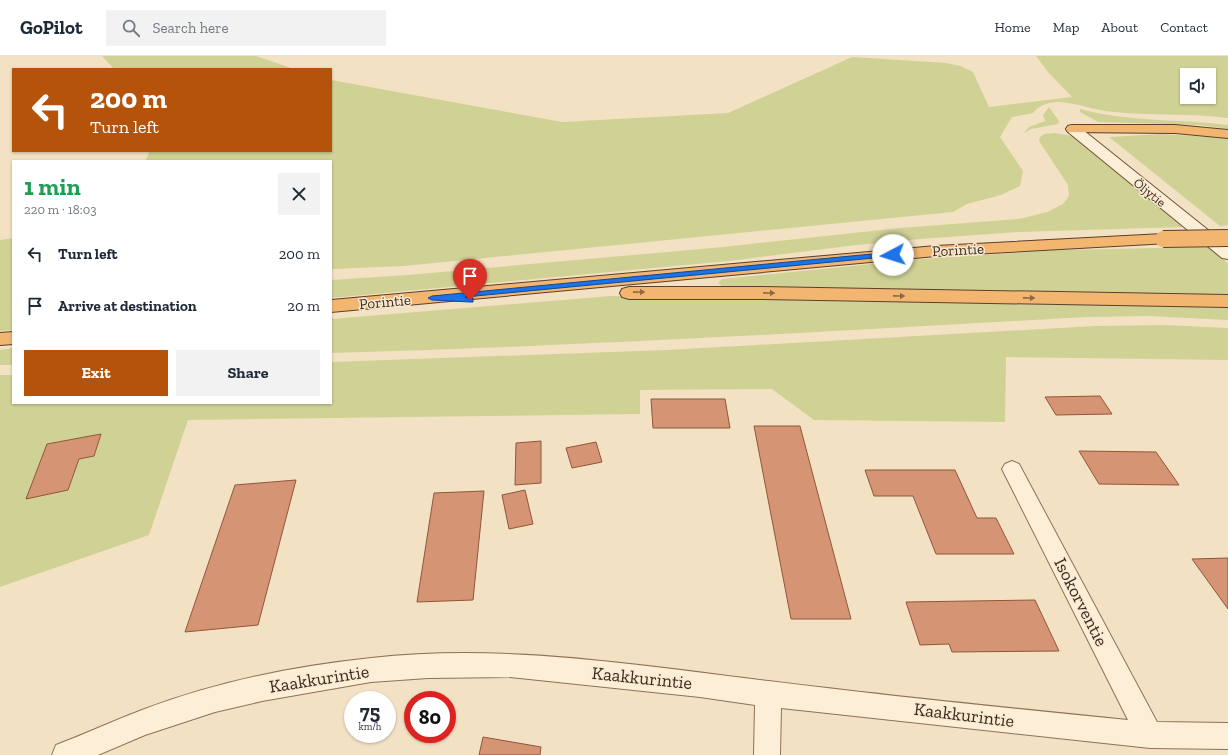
<!DOCTYPE html>
<html lang="en">
<head>
<meta charset="utf-8">
<style>
  body { margin:0; font-family:"Zilla Slab",serif; background:#f2f2f3; color:#1f2937; height:100vh; display:flex; flex-direction:column; font-size:15px; white-space:nowrap }
  * { box-sizing:border-box; margin:0 }
  p { font-size:13px; color:#747a83 }
  .icon { flex:none; width:22px; height:22px; fill:none; stroke:currentColor; stroke-width:2; stroke-linecap:round; stroke-linejoin:round }
  .map { position:relative; flex:1; overflow:hidden }
  .details { position:absolute; left:12px; top:104px; width:320px; height:244px; display:flex; flex-direction:column; background:#fff; border-radius:0px; box-shadow:0 1px 3px #0004 }
  .details>* { flex:none }
  .guide { position:absolute; left:12px; top:12px; width:320px; height:84px; border-radius:0px; box-shadow:0 1px 3px #0004; background:#b45309; color:#fff; overflow:hidden }
  .tools { position:absolute; left:1180px; top:12px; display:grid; gap:8px }
  .tools a { display:grid; place-items:center; width:36px; height:36px; border-radius:0px; background:#fff; box-shadow:0 1px 3px #0004; font-size:20px }
  .speed { position:absolute; left:344px; top:635px; display:flex; gap:8px; font-size:20px; font-weight:700; text-align:center }
  .speed>* { display:grid; place-content:center; width:52px; height:52px; border-radius:50%; background:#fff; box-shadow:0 1px 3px #0004; line-height:1 }
  .speed small { font-size:10px; font-weight:400 }
  .speed .limit { border:6px solid #d22; background:#fff; color:#111 }
  .pin { position:absolute; display:grid; place-items:center; width:34px; height:34px; color:#fff; margin:-41px -17px; border-radius:50% 50% 50% 0; rotate:-45deg; box-shadow:0 0 4px #0007 }
  .pin .icon { rotate:45deg }
  .me { position:absolute; width:44px; margin:-22px; rotate:265deg; stroke-linejoin:round; filter:drop-shadow(0 0 3px #0008) }
  .turn { display:flex; align-items:center; gap:14px; height:84px; padding:0 12px; font-size:18px }
  .turn .icon { width:52px; height:52px; stroke-width:2.5 }
  .turn b { display:block; font-size:28px; line-height:34px }
  .round { display:grid; place-items:center; flex:none; width:42px; height:42px; border-radius:0px; background:#f2f2f3 }
  .summary { display:flex; align-items:center; justify-content:space-between; height:68px; padding:0 12px }
  h1 { font-size:24px; font-weight:700; line-height:30px; color:#1e9e55 }
  .cta { display:flex; gap:8px; margin-top:auto; padding:8px 12px }
  .cta a { flex:1; height:46px; border-radius:0px; background:#b45309; color:#fff; font-size:16px; font-weight:700; line-height:46px; text-align:center }
  .cta a+a { background:#f2f2f3; color:#1f2937 }
  ul { padding:0; list-style:none }
  li { display:flex; align-items:center; gap:12px; height:52px; padding:0 12px }
  li div { flex:1 }
  li b { display:block; font-size:15px }
  li em { font-style:normal }
  header { display:flex; align-items:center; gap:24px; box-sizing:border-box; height:56px; padding:0 20px; background:#fff; border-bottom:1px solid #e0e1e3 }
  header strong { font-size:19px }
  nav { display:flex; gap:22px; margin-inline-start:auto; font-size:14px }
  .search { width:280px; height:36px; background:#f2f2f3; display:flex; align-items:center; gap:10px; box-sizing:border-box; padding:0 14px; border-radius:0px; color:#747a83; font-size:15px }
  .map>svg:first-child { display:block }
  .green { fill:#d0d295; fill-rule:evenodd }
  .building { fill:#d59575; stroke:#91563a }
  .lines { fill:none; stroke-linecap:round; stroke-linejoin:round }
  .minor-casing { stroke:#8f7157; stroke-width:2 }
  .secondary-casing { stroke:#71523a; stroke-width:2 }
  .trunk-casing { stroke:#5d3f2c; stroke-width:2 }
  .minor { fill:#fceed7; fill-rule:evenodd }
  .secondary { fill:#fceed7; fill-rule:evenodd }
  .trunk { fill:#f2b671; fill-rule:evenodd }
  .trunk-bridge-casing { stroke:#5d3f2c; stroke-width:18; stroke-linecap:butt }
  .trunk-bridge { stroke:#f2b671; stroke-width:16 }
  .oneway { fill:#8f6943 }
  .route { fill:#1a73e8; stroke:#114b97 }
  .labels { text-anchor:middle; stroke-width:3; stroke-linejoin:round; paint-order:stroke }
  .far-street-label { font-size:13px; fill:#3e2a1d; stroke:#f9ebd3 }
  .street-label { font-size:15px; fill:#3e2a1d; stroke:#f9ebd3 }
  .near-street-label { font-size:18px; fill:#3e2a1d; stroke:#f9ebd3 }
</style>
</head>
<body>
<header>
<strong>GoPilot</strong>
<div class="search"><svg class="icon" aria-label="search" viewBox="0 0 24 24"><circle cx="10" cy="10" r="6"/><path d="M15 15l6 6"/></svg>Search here</div>
<nav><a>Home</a><a>Map</a><a>About</a><a>Contact</a></nav>
</header>
<div class="map">
<svg width="1228" height="699" viewBox="0 0 1228 699">
  <rect width="100%" height="100%" fill="#f3e1c3"/>
  <path class="green" d="M 102,0 L 256,0 L 294,13 L 114,13 Z
    M 1036,0 L 1228,0 L 1228,62 C 1190,57 1152,60 1114,56 C 1095,55 1076,46 1057,46 C 1048,46 1038,50 1033,57 L 1012,61 L 1000,81 L 1023,115 L 1020,130 L 1001,139 L 967,148 L 953,156 L 404,210 L 334,213 L 331,213 L 331,105 L 145,105 L 150,95 L 331,95 L 331,24 L 562,66 L 728,57 L 852,1 L 946,7 L 961,10 L 973,16 L 989,51 L 1072,41 L 1048,16 ZM 1187,19 L 1209,19 L 1209,41 L 1187,41 Z
    M 1049,51 L 1059,65 L 1058,68 L 1031,73 L 1024,77 L 1029,71 L 1045,65 L 1043,59 Z
    M 1080,53 C 1129,66 1179,63 1228,69 L 1228,73 L 1198,69 L 1098,66 L 1080,56 Z
    M 1055,77 L 1073,80 L 1183,171 L 1019,176 L 920,183 L 856,189 L 729,205 L 331,242 L 331,224 L 408,219 L 723,191 L 900,172 L 1019,163 L 1047,156 L 1063,148 L 1069,140 L 1068,129 L 1039,85 L 1040,81 L 1044,78 Z
    M 1161,78 L 1228,82 L 1228,169 L 1220,170 L 1109,81 Z
    M 13,182 L 13,274 L 0,275 L 0,184 Z
    M 1208,191 L 1228,207 L 1228,242 L 722,230 L 718,227 L 722,223 L 921,203 L 1059,194 Z
    M 611,240 L 1228,250 L 1228,264 L 1147,260 L 1087,261 C 835,275 583,290 331,297 L 331,263 Z
    M 1164,269 L 1228,272 L 1228,304 L 1006,301 L 1005,366 L 814,364 L 772,333 L 640,334 L 640,358 L 188,364 L 149,479 L 0,531 L 0,319 L 13,319 L 13,347 L 331,347 L 331,306 L 666,294 L 1095,270 Z
    M 13,292 L 13,309 L 0,309 L 0,294 Z"/>
  <path class="building" d="M 1100,340 L 1112,358 L 1056,359 L 1045,341 Z
    M 651,343 L 725,343 L 730,372 L 653,372 Z
    M 754,370 L 800,370 L 851,563 L 791,563 Z
    M 101,378 L 94,400 L 79,403 L 68,434 L 26,443 L 47,388 Z
    M 541,385 L 541,427 L 515,429 L 516,387 Z
    M 596,386 L 602,406 L 572,412 L 566,392 Z
    M 1079,395 L 1156,396 L 1179,429 L 1099,428 Z
    M 865,414 L 955,414 L 977,462 L 996,462 L 1014,498 L 936,498 L 913,440 L 874,440 Z
    M 296,424 L 258,569 L 185,576 L 235,429 Z
    M 525,434 L 533,468 L 509,473 L 502,439 Z
    M 484,435 L 473,544 L 417,546 L 434,437 Z
    M 1228,502 L 1228,553 L 1192,503 Z
    M 1035,544 L 1059,595 L 952,596 L 949,588 L 920,589 L 906,546 Z
    M 483,681 L 541,691 L 540,699 L 479,699 Z"/>
  <g class="lines">
    <g class="minor-casing">
      <path id="minor" d="M 1012,405 L 1019,408 L 1157,666 L 1228,667 L 1228,693 L 1150,692 L 781,652 L 780,699 L 754,699 L 755,649 L 700,641 L 510,621 L 428,622 L 371,626 L 262,645 L 215,656 L 145,679 L 98,699 L 52,699 L 56,689 C 85,678 113,665 142,654 C 215,626 294,610 371,602 C 504,587 637,609 769,625 C 888,640 1008,652 1128,664 L 1002,413 L 1005,408 Z"/>
    </g>
    <g class="secondary-casing">
      <path id="secondary" d="M 1073,69 L 1078,70 L 1228,190 L 1228,203 L 1222,202 L 1068,76 L 1066,73 L 1068,70 Z"/>
    </g>
    <g class="trunk-casing">
      <path id="trunk" d="M 1073,69 L 1175,69 L 1228,74 L 1228,82 L 1175,77 L 1068,76 L 1066,73 L 1068,70 Z
        M 1163,178 L 1169,179 L 1171,183 L 1169,187 L 936,200 L 331,256 L 331,244 L 936,190 Z
        M 629,231 L 762,231 L 1228,239 L 1228,251 L 762,243 L 629,243 L 622,241 L 620,237 L 622,233 Z
        M 13,276 L 13,288 L 0,289 L 0,277 Z"/>
    </g>
    <use href="#minor" class="minor"/>
    <use href="#secondary" class="secondary"/>
    <use href="#trunk" class="trunk"/>
    <g class="trunk-bridge-casing">
      <path id="trunk-bridge" d="M 1163,183 L 1228,182"/>
    </g>
    <use href="#trunk-bridge" class="trunk-bridge"/>
  </g>
  <defs><path id="oneway-solid" d="M-6-.8H1V-3.2L6.5 0L1 3.2V.8H-6Z"/></defs>
  <g class="oneway">
    <use href="#oneway-solid" transform="translate(639 236) rotate(-1)"/>
    <use href="#oneway-solid" transform="translate(769 237) rotate(1)"/>
    <use href="#oneway-solid" transform="translate(899 240) rotate(1)"/>
    <use href="#oneway-solid" transform="translate(1029 242) rotate(1)"/>
  </g>
  <path class="route" d="M 893,196 L 895,197 L 895,200 L 465,241 L 473,242 L 473,246 L 470,246 L 432,244 L 428,242 L 432,240 Z"/>
  <g class="labels">
    <g class="far-street-label">
      <text transform="translate(1150 136) rotate(39)" y="5">Öljytie</text>
    </g>
    <g class="street-label">
      <text transform="translate(958 194) rotate(-3)" y="5">Porintie</text>
      <text transform="translate(385 246) rotate(-5)" y="5">Porintie</text>
    </g>
    <g class="near-street-label">
      <text transform="translate(1081 546) rotate(63)" y="6">Isokorventie</text>
      <text transform="translate(642 622) rotate(6)" y="6">Kaakkurintie</text>
      <text transform="translate(319 623) rotate(-9)" y="6">Kaakkurintie</text>
      <text transform="translate(964 659) rotate(7)" y="6">Kaakkurintie</text>
    </g>
  </g>
</svg>
<div class="tools">
<a><svg class="icon" aria-label="sound" viewBox="0 0 24 24"><path d="M4 9h4l5-4v14l-5-4H4zM17 9q2 3 0 6"/></svg></a>
</div>
<div class="speed"><div>75<small>km/h</small></div><div class="limit">80</div></div>
<div class="pin" style="left:470px;top:244px;background:#d93025"><svg class="icon" aria-label="arrive" viewBox="0 0 24 24"><path d="M6 21V4h12l-3 4 3 4H6"/></svg></div>
<svg class="me" style="left:893px;top:199px" viewBox="-20 -20 40 40"><circle r="19" fill="#fff"/><path d="M0-13L10 11 0 6-10 11z" fill="#1a73e8"/></svg>
<div class="guide">
<div class="turn"><svg class="icon" aria-label="left" viewBox="0 0 24 24"><path d="M17 20v-9H6M10 6l-5 5 5 5"/></svg><div><b>200 m</b>Turn left</div></div>
</div>
<section class="details">
<div class="summary"><div><h1>1 min</h1><p>220 m · 18:03</p></div><a class="round"><svg class="icon" aria-label="close" viewBox="0 0 24 24"><path d="M6 6l12 12M18 6L6 18"/></svg></a></div>
<ul>
<li><svg class="icon" aria-label="left" viewBox="0 0 24 24"><path d="M17 20v-9H6M10 6l-5 5 5 5"/></svg><div><b>Turn left</b></div><em>200 m</em></li>
<li><svg class="icon" aria-label="arrive" viewBox="0 0 24 24"><path d="M6 21V4h12l-3 4 3 4H6"/></svg><div><b>Arrive at destination</b></div><em>20 m</em></li>
</ul>
<div class="cta"><a>Exit</a><a>Share</a></div>
</section>
</div>
</body>
</html>
